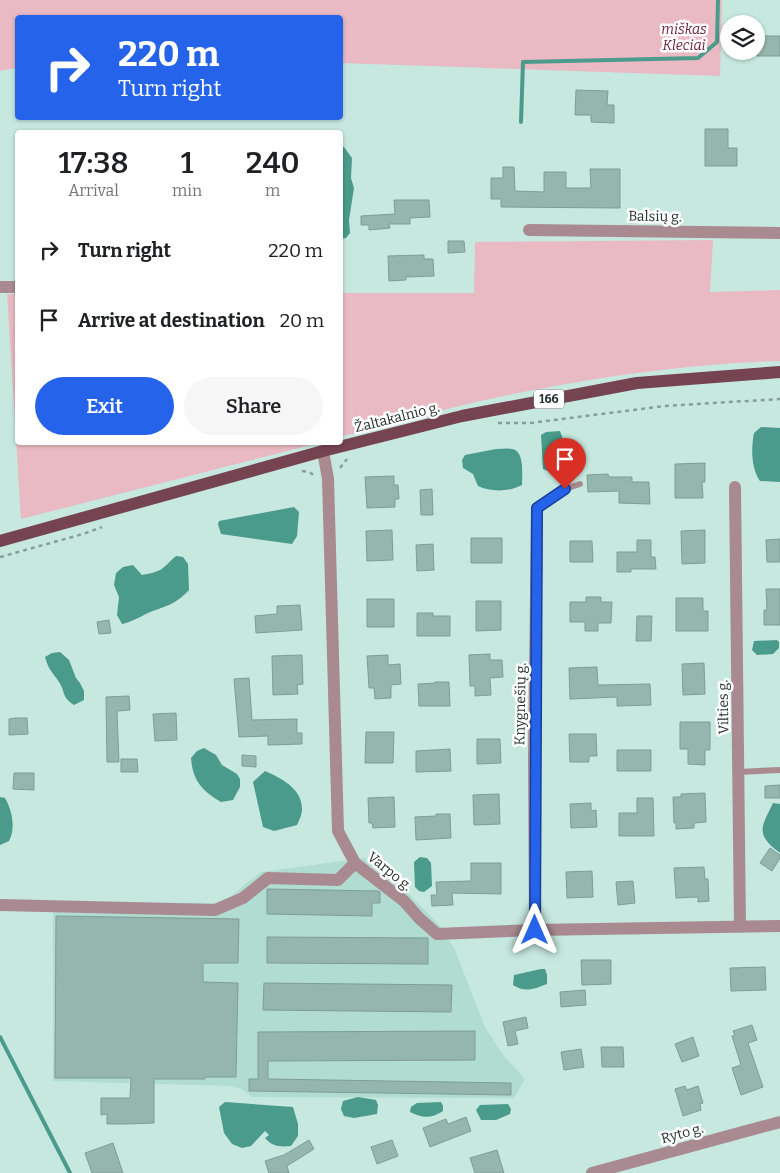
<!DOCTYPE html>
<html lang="en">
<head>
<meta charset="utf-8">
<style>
  body { margin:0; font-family:Bitter,serif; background:#f6f6f6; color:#202124; height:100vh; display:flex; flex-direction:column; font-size:19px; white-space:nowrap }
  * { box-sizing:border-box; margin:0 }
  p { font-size:16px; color:#757577 }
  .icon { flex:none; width:28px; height:28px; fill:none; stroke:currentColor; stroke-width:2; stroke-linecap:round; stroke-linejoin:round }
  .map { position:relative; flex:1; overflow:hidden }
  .side { position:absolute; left:15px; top:130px; width:328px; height:315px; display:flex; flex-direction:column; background:#fff; border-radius:5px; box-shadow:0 1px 4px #0004 }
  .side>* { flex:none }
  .hud { position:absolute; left:15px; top:15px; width:328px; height:105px; border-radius:5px; box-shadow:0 1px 4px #0004; background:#2563eb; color:#fff; overflow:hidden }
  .fabs { position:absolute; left:720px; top:15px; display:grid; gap:10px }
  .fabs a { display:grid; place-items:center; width:45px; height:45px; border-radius:50%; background:#fff; box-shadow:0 1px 4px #0004; font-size:25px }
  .pin { position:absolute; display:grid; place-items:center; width:42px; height:42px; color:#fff; margin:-51px -21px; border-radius:50% 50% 50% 0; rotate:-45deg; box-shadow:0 0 5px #0007 }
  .pin .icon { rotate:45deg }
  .me { position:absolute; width:55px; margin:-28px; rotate:0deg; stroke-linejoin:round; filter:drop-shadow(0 0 4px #0008) }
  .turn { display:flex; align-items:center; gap:18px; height:105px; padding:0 20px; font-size:22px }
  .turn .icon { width:65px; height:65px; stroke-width:2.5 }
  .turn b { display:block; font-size:35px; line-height:42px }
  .eta { display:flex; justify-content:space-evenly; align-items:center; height:85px; text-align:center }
  .eta b { font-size:30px; font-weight:600; line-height:35px }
  .button { display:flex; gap:10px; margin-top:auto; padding:10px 20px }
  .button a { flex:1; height:58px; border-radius:30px; background:#2563eb; color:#fff; font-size:20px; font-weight:600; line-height:58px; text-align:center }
  .button a+a { background:#f6f6f6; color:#202124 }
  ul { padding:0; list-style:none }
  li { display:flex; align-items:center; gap:15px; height:70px; padding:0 20px }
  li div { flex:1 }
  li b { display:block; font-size:19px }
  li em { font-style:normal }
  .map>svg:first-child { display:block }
  .built { fill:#b1dcd2 }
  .green { fill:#eabac4 }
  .water { fill:#4a9b8b }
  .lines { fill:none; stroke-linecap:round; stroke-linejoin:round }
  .stream { stroke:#4a9b8b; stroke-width:4 }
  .building { fill:#95b6ae; stroke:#7d9d95 }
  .path { stroke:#869f99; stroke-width:2.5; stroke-dasharray:4 4; stroke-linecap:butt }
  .service { stroke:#a88a90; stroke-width:6 }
  .minor { stroke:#a88a90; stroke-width:12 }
  .primary { stroke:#764451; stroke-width:12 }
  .route-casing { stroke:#184099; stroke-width:12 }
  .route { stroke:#2563eb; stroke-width:9 }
  .labels { text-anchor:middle; stroke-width:5; stroke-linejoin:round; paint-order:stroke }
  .shield { fill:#fff; stroke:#656e6c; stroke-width:1 }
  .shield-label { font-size:12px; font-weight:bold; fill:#23302d }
  .park-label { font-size:14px; font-style:italic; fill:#6b1c37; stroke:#fff }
  .street-label { font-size:14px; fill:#23302d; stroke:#fff }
</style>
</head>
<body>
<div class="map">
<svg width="780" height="1173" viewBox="0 0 780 1173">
  <rect width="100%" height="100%" fill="#c6e8df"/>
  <path class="built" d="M 364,858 L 403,888 L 440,926 L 455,950 L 485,1027 L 503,1055 L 525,1079 L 514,1098 L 252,1097 L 242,1089 L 231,1086 L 53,1081 L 53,902 L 222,903 L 261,872 Z"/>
  <path class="green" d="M 0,0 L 722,0 L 720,76 L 340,63 L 340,18 L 18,18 L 17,68 L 0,71 Z
    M 713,240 L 710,292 L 780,290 L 780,361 C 684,364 588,378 494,398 C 443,409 391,424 340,437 L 340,293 L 474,293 L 475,242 Z
    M 7,294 L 17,294 L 18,442 L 319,443 L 21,519 Z"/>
  <path class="water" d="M 340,147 L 344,147 L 352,158 L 351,178 L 354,188 L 349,220 L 350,233 L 346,238 L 340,239 Z
    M 761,427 L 780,428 L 780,482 L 760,481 C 751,468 751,448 754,433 Z
    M 560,431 C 566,446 568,457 559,470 L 548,471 L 543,469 L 541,435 L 546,432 Z
    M 496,449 C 501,449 507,448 512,449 C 525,451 522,475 522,485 C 509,492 491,492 478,486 L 473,474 L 463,468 L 462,460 L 465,455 Z
    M 294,507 L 299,512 L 297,536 L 292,544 L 221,534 L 218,524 L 219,521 Z
    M 176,556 L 183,557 L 188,564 L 189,590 C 172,608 164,605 144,615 C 136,619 131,622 122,624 L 117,615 L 119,597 L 114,585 L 116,573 L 123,567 L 133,565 L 142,575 C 148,574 158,572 163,568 C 168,564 171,560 176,556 Z
    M 777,640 L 779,642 L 779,648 L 773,654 L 757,655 L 752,650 L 754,641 Z
    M 60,652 L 69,660 L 76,678 L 80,683 L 84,691 L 84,700 L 74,705 C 61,696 66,693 59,682 C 52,671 49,671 45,657 L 52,653 Z
    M 204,748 L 216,755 L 222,765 L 237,774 L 240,779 L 240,787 L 233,800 L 221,802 C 202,790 193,782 191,758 L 197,751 Z
    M 265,771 C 281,778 303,789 302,810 C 302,814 299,821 297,825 L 274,831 L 263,827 L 253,782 Z
    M 0,797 L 5,798 C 12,810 16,828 9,841 L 0,845 Z
    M 773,803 L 780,804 L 780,853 C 755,834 761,828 773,803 Z
    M 420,857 L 427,858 L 431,863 L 432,886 L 424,892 L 419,891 L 415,887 L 414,862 Z
    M 541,969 L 545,969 L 547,975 L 547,984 C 534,989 525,993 513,985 L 514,975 Z
    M 358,1097 L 376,1100 L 378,1105 L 377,1114 L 354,1118 L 344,1116 L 341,1109 L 343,1101 Z
    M 225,1102 L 293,1107 L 298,1124 L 298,1136 L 291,1146 C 280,1147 273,1147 265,1138 L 269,1135 L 265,1131 L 251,1146 L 242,1148 L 232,1144 L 224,1133 L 219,1107 Z
    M 441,1102 L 443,1106 L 443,1111 C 431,1119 422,1118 410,1112 L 411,1107 L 417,1103 Z
    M 508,1104 L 511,1109 L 510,1114 L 496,1120 L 481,1120 L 476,1110 L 480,1105 Z"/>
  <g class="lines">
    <path class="stream" d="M 521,122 L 523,62 L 698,58 L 717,42 L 718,0
      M 0,1037 L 70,1173"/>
  </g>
  <path class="building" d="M 757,36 L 780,36 L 780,56 L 757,56 Z
    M 576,90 L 608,91 L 607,105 L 614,105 L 614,123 L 591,122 L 591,115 L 575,115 Z
    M 705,129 L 728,129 L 728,148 L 737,148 L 737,166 L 705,166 Z
    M 503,167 L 514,167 L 515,191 L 544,192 L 544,172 L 566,172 L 566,188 L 591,188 L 590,169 L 620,169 L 620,208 L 501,207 L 501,199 L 491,199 L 491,178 L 503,178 Z
    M 394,200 L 429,200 L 430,217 L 410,218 L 410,224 L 389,224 L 390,228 L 369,230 L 369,225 L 361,225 L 361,216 L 395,214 Z
    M 448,241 L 464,241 L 465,252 L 448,253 Z
    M 424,255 L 424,259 L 433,259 L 434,276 L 406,277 L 406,280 L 389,281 L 388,256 Z
    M 705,463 L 705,482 L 702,482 L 703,498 L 675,498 L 675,464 Z
    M 608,474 L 609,477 L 632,477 L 632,482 L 649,482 L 650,504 L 619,503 L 619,491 L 588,492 L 587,475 Z
    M 394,476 L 394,485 L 398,485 L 399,499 L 395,499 L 395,507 L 367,508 L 365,477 Z
    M 432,489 L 433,515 L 421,515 L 420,490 Z
    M 392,530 L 393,560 L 367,561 L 366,531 Z
    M 705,530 L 705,563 L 682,564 L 681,531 Z
    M 471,538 L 502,538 L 502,563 L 471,563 Z
    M 780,539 L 780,562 L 767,562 L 766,540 Z
    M 637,540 L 651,540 L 651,557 L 655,557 L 656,569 L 631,569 L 631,572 L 617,572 L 617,552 L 637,552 Z
    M 570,541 L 592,541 L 593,562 L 570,562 Z
    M 433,544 L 434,570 L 417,571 L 416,545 Z
    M 766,589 L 780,589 L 780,625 L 764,625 L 764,610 L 767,610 Z
    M 586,597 L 601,597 L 601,602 L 612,602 L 611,623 L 598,623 L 598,631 L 585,631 L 585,622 L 570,622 L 570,602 L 586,602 Z
    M 676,598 L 703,598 L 703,611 L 708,611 L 708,631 L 676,631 Z
    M 367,599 L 394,599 L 394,627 L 367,627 Z
    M 476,601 L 501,601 L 501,630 L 476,631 Z
    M 300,605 L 302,630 L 256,633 L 255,616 L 277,614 L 277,606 Z
    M 417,613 L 433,613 L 433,616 L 450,616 L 450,636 L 417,636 Z
    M 637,616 L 652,616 L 651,641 L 636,641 Z
    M 109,620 L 111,633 L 99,634 L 97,622 Z
    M 490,654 L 490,660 L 502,660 L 503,677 L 490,678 L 491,695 L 475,696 L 475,686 L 470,686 L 469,655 Z
    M 302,655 L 303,684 L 297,685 L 298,694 L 273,695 L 272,656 Z
    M 388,655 L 388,665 L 400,664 L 401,684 L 391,685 L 391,698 L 375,699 L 374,688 L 369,688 L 367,656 Z
    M 704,663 L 705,694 L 683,695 L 682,664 Z
    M 597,667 L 598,685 L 650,684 L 651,705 L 617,706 L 617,697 L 570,699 L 569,668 Z
    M 249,678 L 252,720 L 297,719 L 297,733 L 302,733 L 302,744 L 268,745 L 268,736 L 239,737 L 234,679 Z
    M 435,682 L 449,682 L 450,706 L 419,706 L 418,684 L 435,683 Z
    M 129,696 L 130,710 L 117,711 L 119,762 L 107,762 L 106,697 Z
    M 176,713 L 177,740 L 155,741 L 153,714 Z
    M 15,718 L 27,718 L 28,734 L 9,735 L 9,719 Z
    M 680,722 L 710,722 L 710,750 L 705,750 L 705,765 L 688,764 L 688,749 L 680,749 Z
    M 366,732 L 394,732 L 393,763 L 365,763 Z
    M 569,734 L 596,734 L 597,756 L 589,756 L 589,762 L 570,762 Z
    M 477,739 L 500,739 L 501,763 L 477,764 Z
    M 450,749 L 451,771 L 416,772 L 416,751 Z
    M 617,750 L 651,750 L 651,771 L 617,771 Z
    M 242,755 L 256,756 L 256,767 L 242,766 Z
    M 121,759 L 137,759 L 138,772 L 121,772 Z
    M 14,773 L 34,773 L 34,790 L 13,789 Z
    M 780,785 L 780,798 L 765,798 L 765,786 Z
    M 705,793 L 706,822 L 694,823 L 694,828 L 676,829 L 676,823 L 674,823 L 673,797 L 681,797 L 681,794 Z
    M 499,794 L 500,824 L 474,825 L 473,795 Z
    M 394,797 L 395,827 L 373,828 L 372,823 L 369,823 L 368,798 Z
    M 637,798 L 653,798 L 654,836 L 619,836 L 619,813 L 637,813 Z
    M 591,803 L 591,811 L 596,810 L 597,827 L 571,828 L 570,804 Z
    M 436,814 L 450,814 L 451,838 L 416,840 L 415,817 L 436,816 Z
    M 770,848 L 780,855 L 780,858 L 772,871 L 760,863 Z
    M 471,863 L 501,863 L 501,894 L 452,893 L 453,905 L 432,906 L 431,895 L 437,895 L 436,882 L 471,881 Z
    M 704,867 L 705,879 L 708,879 L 709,901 L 698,902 L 698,897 L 676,898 L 674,868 Z
    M 592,871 L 593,897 L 567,898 L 566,872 Z
    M 633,881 L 635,903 L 618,905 L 616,882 Z
    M 267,889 L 378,891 L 380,892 L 380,903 L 372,903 L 372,916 L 267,914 Z
    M 56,916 L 239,919 L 238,963 L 203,963 L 203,982 L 238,983 L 236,1077 L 205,1077 L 205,1079 L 154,1079 L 154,1123 L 125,1124 L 107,1124 L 107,1114 L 101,1115 L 101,1098 L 130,1098 L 131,1078 L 55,1078 Z
    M 267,937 L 428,938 L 428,964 L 267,963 Z
    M 581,960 L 611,960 L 611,984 L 582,985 Z
    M 765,967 L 766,990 L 731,991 L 730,968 Z
    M 264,983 L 452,985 L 451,1012 L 263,1010 Z
    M 585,990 L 586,1005 L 561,1007 L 560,992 Z
    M 526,1017 L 528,1028 L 515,1031 L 518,1044 L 508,1046 L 503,1022 Z
    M 752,1025 L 757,1040 L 748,1043 L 763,1087 L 741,1095 L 732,1068 L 741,1065 L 732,1036 L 735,1035 L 733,1031 Z
    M 475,1031 L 475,1060 L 268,1061 L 268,1079 L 511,1083 L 511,1095 L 249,1091 L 249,1079 L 258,1079 L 258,1032 Z
    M 693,1037 L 699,1056 L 682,1062 L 675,1044 Z
    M 601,1047 L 623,1047 L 624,1067 L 602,1067 Z
    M 581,1049 L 584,1067 L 564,1070 L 561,1052 Z
    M 685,1086 L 687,1090 L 698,1086 L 703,1103 L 700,1104 L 701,1110 L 683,1116 L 675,1089 Z
    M 466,1117 L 471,1131 L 430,1147 L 423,1128 L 446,1119 L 448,1124 Z
    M 309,1140 L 314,1149 L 287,1166 L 289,1173 L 269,1173 L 265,1161 L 284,1155 Z
    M 392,1140 L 398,1156 L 377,1164 L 371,1147 Z
    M 113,1143 L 123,1173 L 92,1173 L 85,1153 Z
    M 497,1150 L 504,1173 L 475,1173 L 470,1158 Z"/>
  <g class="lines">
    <path class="path" d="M 498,423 L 531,423 L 664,406 L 780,399
      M 340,468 L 347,459
      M 302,471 L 309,472 L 315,476
      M 0,557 L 83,534 L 102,527"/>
    <path class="service" d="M 537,508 L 565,489 L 580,484
      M 738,772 L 780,770"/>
    <path class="minor" d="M 529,230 L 780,233
      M 0,287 L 18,287
      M 323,451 L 328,479 L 338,831 L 355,863 L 404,901 L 419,918 L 437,934 L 535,930 L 780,926
      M 735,487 L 740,927
      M 0,905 L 215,910 L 243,898 L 268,878 L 338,880 L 355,863
      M 535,930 L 534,761 L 537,508
      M 592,1173 L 780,1122"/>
    <path class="primary" d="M 0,541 L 323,451 L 462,416 L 637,383 L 780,372"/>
  </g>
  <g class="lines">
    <g class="route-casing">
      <path id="route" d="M 535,930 L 537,508 L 565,489"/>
    </g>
    <use href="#route" class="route"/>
  </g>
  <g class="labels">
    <rect class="shield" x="534" y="389.5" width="30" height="19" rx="4"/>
    <g class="shield-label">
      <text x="549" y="403">166</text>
    </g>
    <g class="park-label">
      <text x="684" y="34">miškas<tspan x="684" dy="16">Kleciai</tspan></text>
    </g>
    <g class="street-label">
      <text transform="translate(655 216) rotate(1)" y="5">Balsių g.</text>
      <text transform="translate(397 417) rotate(-14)" y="5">Žaltakalnio g.</text>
      <text transform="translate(520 704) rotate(-89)" y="5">Knygnešių g.</text>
      <text transform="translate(723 707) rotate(-91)" y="5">Vilties g.</text>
      <text transform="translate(390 871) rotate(39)" y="5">Varpo g.</text>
      <text transform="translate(682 1133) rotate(-15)" y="5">Ryto g.</text>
    </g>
  </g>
</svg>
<div class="fabs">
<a><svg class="icon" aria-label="layers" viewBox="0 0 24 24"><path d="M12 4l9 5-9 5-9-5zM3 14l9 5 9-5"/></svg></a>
</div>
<div class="pin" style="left:565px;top:489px;background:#d93025"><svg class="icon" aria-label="arrive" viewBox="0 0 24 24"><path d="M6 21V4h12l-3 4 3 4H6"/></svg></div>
<svg class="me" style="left:535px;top:930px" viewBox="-20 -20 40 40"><path d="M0-17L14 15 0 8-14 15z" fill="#2563eb" stroke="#fff" stroke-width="4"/></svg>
<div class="hud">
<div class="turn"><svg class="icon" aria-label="right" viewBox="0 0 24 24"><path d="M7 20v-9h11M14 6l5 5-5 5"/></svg><div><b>220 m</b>Turn right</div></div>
</div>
<section class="side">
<div class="eta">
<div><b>17:38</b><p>Arrival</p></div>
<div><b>1</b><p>min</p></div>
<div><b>240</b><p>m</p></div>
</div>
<ul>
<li><svg class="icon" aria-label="right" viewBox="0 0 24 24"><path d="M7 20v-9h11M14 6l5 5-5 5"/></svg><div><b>Turn right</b></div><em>220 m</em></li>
<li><svg class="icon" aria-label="arrive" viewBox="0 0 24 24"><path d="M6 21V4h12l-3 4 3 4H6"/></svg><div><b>Arrive at destination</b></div><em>20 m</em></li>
</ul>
<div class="button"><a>Exit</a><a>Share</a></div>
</section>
</div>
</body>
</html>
